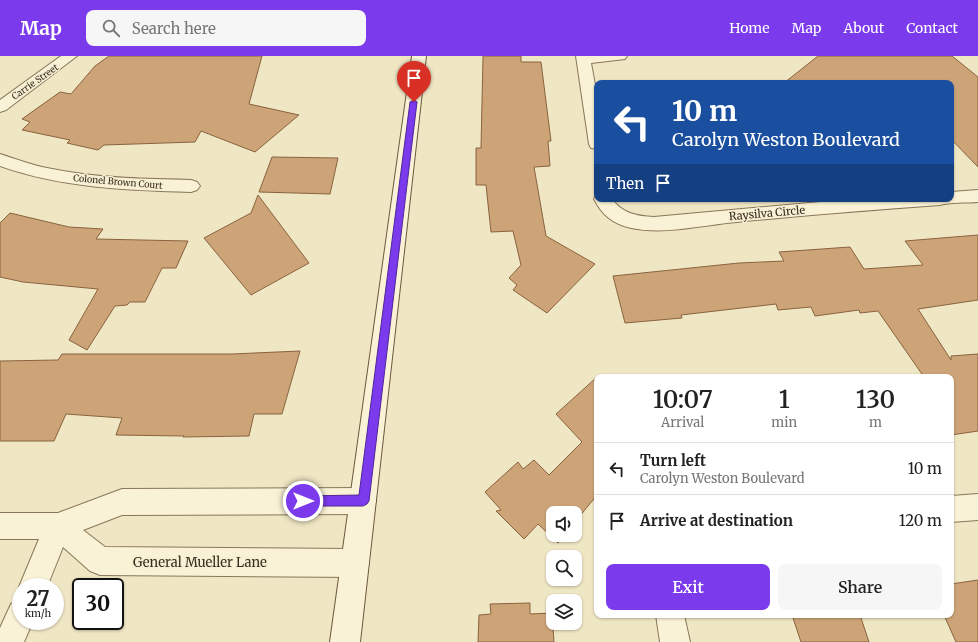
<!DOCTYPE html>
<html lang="en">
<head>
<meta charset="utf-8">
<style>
  body { margin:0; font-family:Merriweather,serif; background:#f6f6f6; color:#222; height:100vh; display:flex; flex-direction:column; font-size:15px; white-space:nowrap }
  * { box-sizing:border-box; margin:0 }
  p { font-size:13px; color:#767676 }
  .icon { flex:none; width:22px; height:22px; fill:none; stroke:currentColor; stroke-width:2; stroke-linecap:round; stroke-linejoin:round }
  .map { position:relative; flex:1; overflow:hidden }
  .details { position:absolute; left:594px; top:318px; width:360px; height:244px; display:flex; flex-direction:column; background:#fff; border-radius:8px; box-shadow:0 1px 3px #0004 }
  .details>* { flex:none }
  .top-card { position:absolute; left:594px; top:24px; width:360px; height:122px; border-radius:8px; box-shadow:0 1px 3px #0004; background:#1a4fa0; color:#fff; overflow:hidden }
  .fabs { position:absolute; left:546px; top:450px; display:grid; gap:8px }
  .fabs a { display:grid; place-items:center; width:36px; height:36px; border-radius:8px; background:#fff; box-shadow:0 1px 3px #0004; font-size:20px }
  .speed { position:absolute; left:12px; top:522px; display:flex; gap:8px; font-size:20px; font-weight:700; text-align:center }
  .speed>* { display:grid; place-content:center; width:52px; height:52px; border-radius:50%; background:#fff; box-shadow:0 1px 3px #0004; line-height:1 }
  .speed small { font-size:10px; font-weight:400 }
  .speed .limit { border:2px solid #111; border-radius:6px; background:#fff; color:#111 }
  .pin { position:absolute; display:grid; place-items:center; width:34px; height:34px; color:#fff; margin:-41px -17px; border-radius:50% 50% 50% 0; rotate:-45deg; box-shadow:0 0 4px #0007 }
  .pin .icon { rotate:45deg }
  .me { position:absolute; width:44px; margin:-22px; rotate:90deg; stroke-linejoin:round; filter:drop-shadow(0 0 3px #0008) }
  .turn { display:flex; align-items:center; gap:14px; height:84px; padding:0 12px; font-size:18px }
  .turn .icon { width:52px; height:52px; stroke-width:2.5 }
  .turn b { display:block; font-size:28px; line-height:34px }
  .then { display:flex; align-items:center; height:38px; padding:0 12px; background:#0003; gap:8px; font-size:15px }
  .eta { display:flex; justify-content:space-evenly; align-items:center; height:68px; text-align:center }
  .eta b { font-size:24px; font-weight:600; line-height:28px }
  .cta { display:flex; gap:8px; margin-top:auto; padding:8px 12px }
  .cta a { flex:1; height:46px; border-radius:8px; background:#7c3aed; color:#fff; font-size:16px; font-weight:600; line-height:46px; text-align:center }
  .cta a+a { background:#f6f6f6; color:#222 }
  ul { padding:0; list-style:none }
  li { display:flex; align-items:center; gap:12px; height:52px; padding:0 12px; border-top:1px solid #e0e0e0 }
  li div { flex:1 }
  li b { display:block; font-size:15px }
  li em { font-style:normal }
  header { display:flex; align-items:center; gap:24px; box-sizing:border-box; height:56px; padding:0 20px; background:#7c3aed; color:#fff }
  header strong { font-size:19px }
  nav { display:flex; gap:22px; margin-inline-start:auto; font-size:14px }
  .search { width:280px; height:36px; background:#f6f6f6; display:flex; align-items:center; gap:10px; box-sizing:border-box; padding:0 14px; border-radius:8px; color:#767676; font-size:15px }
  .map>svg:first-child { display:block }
  .building { fill:#cda478; stroke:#89633f }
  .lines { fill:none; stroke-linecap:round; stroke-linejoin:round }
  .street-casing { stroke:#897759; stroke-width:2 }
  .secondary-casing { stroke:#6b583d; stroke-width:2 }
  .street { fill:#f9f2d6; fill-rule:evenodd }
  .secondary { fill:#f9f2d6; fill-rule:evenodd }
  .route { fill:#7c3aed; stroke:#51269a }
  .labels { text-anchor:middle; stroke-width:3; stroke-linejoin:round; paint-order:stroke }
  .far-street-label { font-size:9px; fill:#392d1e; stroke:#f6efd3 }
  .street-label { font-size:11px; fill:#392d1e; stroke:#f6efd3 }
  .near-street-label { font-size:13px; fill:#392d1e; stroke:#f6efd3 }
</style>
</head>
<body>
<header>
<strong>Map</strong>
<div class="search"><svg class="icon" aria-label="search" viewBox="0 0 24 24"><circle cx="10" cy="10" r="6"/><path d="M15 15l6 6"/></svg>Search here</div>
<nav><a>Home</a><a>Map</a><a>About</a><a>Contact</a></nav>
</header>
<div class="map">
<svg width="978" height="586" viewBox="0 0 978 586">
  <rect width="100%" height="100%" fill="#efe6c3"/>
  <path class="building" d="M 109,0 L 262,0 L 249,48 L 299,59 L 255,96 L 201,75 L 195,86 L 104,89 L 98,94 L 67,87 L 70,84 L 22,74 L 30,66 L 22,63 L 60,36 L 71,38 L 95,10 Z
    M 483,0 L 521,0 L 521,6 L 541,6 L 551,85 L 548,85 L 550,110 L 534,111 L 546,180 L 595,208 L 547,257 L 513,234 L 517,229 L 509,222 L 521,209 L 513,175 L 491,176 L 486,129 L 476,129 L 476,92 L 481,92 Z
    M 818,0 L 952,0 L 978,21 L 978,111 L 951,83 L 951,27 L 784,27 Z
    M 272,101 L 338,102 L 330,138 L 259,136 Z
    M 258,139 L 309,207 L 251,239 L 204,182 L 251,157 Z
    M 10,157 L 69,171 L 103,173 L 96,183 L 188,185 L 176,212 L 162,212 L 145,246 L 130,246 L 127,249 L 115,250 L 87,294 L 69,284 L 98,233 L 23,226 L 0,221 L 0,167 Z
    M 978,179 L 978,244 L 918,253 L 951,304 L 951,300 L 978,298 L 978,375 L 951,379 L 951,321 L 924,321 L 878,255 L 860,257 L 859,254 L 815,260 L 811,251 L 778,254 L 776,248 L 681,259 L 682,262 L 625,267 L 613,220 L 739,207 L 784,205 L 779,196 L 850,191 L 864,213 L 923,209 L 905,185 Z
    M 300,295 L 282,358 L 254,358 L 249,380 L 183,381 L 184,380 L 116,379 L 122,362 L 66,358 L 54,385 L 0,385 L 0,305 L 58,304 L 62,298 L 232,298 Z
    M 597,321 L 597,439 L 575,466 L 575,457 L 553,457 L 553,479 L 564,479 L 558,487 L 538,468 L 524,483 L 496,455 L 501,454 L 485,436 L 518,406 L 523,413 L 534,404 L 549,419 L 582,386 L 556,358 Z
    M 978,524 L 978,586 L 956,586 L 944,559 L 951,559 L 951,528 Z
    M 530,547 L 530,558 L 552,557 L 554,586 L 478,586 L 479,559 L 491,558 L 490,548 Z
    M 792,559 L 860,559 L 869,586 L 801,586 Z"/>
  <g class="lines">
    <g class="street-casing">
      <path id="street" d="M 61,0 L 77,0 L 6,54 L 0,56 L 0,44 Z
        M 576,0 L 627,0 L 625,3 L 591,7 L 597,40 L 597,93 L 591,92 L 589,88 Z
        M 0,98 C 16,103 31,109 47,112 C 94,122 143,123 191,124 L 197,126 L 200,130 L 197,134 L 191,136 C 126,134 62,132 0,110 Z
        M 978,134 L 978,146 C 966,147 951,146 940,149 C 872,154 804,159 737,166 C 702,169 665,179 631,172 C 613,168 602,159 594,143 L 597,138 L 597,143 L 612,143 C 623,158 637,160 654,161 L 854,143 L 951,143 L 951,136 Z
        M 363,432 L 372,436 L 376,445 L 372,454 L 363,458 L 122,459 L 83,474 L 105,491 L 355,493 L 365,497 L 369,507 L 365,517 L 355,521 L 100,519 L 90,515 L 63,491 L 47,531 L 21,531 L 21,536 L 19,531 L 39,483 L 0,483 L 0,457 L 58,457 L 122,433 Z
        M 978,438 L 978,464 L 951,466 L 951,440 Z
        M 21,544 L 21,565 L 33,565 L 24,586 L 0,586 L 0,572 L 11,548 Z
        M 656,559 L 684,559 L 690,586 L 660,586 Z"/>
    </g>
    <g class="secondary-casing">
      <path id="secondary" d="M 412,0 L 426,0 L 360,586 L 330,586 Z"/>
    </g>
    <use href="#street" class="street"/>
    <use href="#secondary" class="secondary"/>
  </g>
  <path class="route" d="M 414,44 L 417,46 L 369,445 L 367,448 L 363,450 L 303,450 L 299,449 L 298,445 L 299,441 L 303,440 L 359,439 L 410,46 Z"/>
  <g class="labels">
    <g class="far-street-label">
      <text transform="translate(35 26) rotate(-35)" y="3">Carrie Street</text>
      <text transform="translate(118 126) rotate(5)" y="3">Colonel Brown Court</text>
    </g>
    <g class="street-label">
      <text transform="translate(767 157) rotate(-5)" y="4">Raysilva Circle</text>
    </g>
    <g class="near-street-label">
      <text x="200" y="511">General Mueller Lane</text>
    </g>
  </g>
</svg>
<div class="fabs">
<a><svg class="icon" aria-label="sound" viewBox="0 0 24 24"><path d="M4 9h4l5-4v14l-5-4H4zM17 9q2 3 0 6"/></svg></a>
<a><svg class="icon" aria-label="search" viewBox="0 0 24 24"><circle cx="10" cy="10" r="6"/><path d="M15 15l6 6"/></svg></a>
<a><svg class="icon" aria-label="layers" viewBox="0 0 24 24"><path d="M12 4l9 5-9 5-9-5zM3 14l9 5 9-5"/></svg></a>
</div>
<div class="speed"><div>27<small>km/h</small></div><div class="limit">30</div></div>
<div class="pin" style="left:414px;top:46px;background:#d93025"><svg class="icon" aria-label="arrive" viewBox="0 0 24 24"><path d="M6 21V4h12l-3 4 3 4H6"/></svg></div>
<svg class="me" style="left:303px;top:445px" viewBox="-20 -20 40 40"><circle r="17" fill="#7c3aed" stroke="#fff" stroke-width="3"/><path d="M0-11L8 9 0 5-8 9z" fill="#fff"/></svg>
<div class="top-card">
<div class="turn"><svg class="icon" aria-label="left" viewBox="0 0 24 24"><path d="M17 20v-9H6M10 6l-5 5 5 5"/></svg><div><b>10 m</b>Carolyn Weston Boulevard</div></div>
<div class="then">Then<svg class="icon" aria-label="arrive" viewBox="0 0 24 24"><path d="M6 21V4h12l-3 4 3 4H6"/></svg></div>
</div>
<section class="details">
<div class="eta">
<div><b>10:07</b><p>Arrival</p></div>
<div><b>1</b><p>min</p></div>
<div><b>130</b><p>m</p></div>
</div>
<ul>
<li><svg class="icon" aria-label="left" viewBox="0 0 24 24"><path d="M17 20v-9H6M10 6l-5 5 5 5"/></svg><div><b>Turn left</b><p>Carolyn Weston Boulevard</p></div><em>10 m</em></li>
<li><svg class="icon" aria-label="arrive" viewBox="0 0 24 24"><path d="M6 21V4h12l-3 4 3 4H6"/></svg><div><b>Arrive at destination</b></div><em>120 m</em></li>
</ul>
<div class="cta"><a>Exit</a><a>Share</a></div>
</section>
</div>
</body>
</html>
